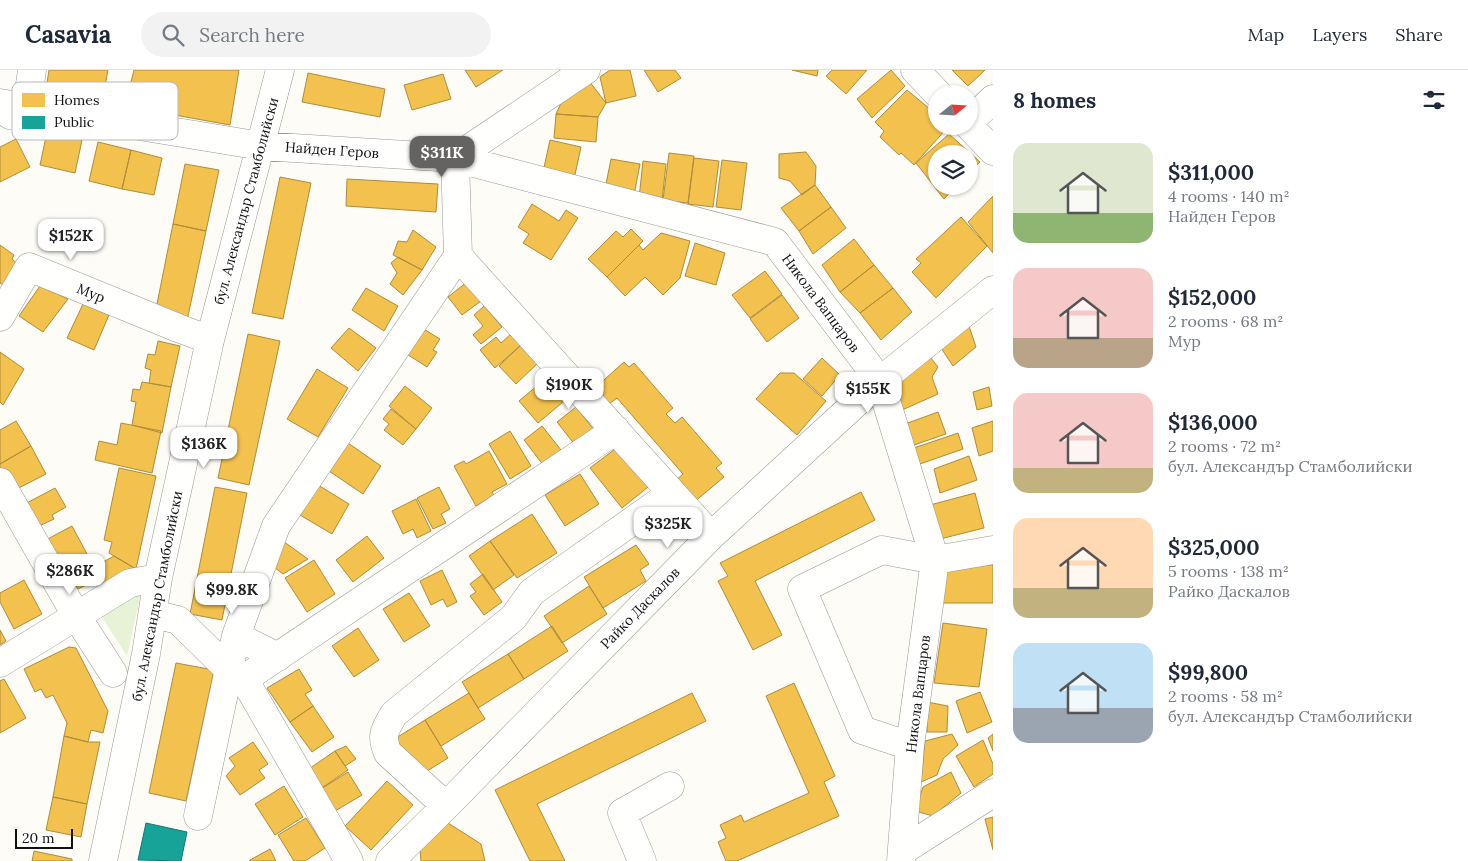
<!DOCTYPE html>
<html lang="en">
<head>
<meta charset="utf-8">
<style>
	:root { --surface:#fff; --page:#f2f2f3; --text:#1f2937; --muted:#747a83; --line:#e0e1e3; --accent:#646362 }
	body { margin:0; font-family:Lora,serif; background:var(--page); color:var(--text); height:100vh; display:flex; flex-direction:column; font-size:19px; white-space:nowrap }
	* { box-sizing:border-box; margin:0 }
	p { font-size:16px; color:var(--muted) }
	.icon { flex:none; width:28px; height:28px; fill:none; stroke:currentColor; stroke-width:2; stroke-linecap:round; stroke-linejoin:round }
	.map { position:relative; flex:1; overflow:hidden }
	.side { display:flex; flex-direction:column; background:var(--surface); width:475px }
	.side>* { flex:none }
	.needle { width:32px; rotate:72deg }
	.controls { position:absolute; left:928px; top:15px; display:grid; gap:10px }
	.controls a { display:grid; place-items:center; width:50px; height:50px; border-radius:50%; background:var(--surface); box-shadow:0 1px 4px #0004; font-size:25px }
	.scale { position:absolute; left:15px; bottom:12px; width:58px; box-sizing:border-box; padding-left:5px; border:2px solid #111; border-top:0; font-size:14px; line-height:18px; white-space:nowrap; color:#111; -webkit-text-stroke:4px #fff; paint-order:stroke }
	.price { position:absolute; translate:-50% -42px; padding:0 11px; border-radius:10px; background:#fff; color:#222; font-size:16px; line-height:32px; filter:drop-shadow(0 1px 2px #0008) }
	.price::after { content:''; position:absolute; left:50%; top:30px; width:15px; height:11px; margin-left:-8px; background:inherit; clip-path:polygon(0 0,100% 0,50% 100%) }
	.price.active { background:var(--accent); color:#fff }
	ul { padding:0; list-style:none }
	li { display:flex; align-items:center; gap:15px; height:125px; padding:0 20px }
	li span { display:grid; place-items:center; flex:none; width:140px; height:100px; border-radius:15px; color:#555 }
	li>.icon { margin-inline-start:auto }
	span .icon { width:60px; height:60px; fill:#fffc; stroke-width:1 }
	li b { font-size:21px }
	h2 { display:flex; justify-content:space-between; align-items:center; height:60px; padding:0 20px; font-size:21px }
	header { display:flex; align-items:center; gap:30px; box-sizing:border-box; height:70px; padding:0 25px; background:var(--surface); border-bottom:1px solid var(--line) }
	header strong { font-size:24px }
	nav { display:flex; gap:28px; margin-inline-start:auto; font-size:18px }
	.search { width:350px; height:45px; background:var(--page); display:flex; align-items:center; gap:12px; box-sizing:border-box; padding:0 18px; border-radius:28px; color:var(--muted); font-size:19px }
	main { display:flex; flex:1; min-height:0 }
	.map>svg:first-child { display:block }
</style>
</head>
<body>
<header>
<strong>Casavia</strong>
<div class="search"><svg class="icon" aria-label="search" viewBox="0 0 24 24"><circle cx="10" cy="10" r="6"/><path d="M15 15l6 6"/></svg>Search here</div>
<nav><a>Map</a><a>Layers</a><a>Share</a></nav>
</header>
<main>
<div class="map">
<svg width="993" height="791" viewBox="0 0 993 791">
	<rect width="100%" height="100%" fill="#fdfcf7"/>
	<!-- green -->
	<path fill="#e7f3d7" d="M141,523L127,586L100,544Z"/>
	<!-- homes -->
	<path fill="#f2c14e" stroke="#ae8c3c" d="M49,0H108L103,27L46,19Z
		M134,0H239L230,55L125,36Z
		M465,0H503L476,17Z
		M610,0H630L636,26L606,33L600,7Z
		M644,0H675L681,8L658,22Z
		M792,0H818L817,6Z
		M832,0H867L846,24L826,6Z
		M891,0L905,16L872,48L857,29Z
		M952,0H985L968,16Z
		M308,3L385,19L380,47L302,32Z
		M443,4L451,29L412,40L404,15Z
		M586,7L606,33L598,47L556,44L566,22Z
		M907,20L936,44V56L948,57L914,95L901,83L899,85L880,67L884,61L875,52Z
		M556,44L598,47L596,72L554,68Z
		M47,62L82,70L75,103L40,95Z
		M949,64L980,92L969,103V84H936V116H956L944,129L916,93Z
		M16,69L30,97L0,112V77Z
		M550,70L581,77L574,109L543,102Z
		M98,72L131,80L122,119L89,111Z
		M131,80L162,88L154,125L122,119Z
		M806,82L816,96L815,115L802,125L790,111L779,108V84Z
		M669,83L694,86L688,133L663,130Z
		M694,88L719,91L713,137L688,134Z
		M611,89L640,94L634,125L605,119Z
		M722,90L747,93L741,140L716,137Z
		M643,91L666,94L662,131L639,128Z
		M185,94L219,100L206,161L173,154Z
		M280,107L311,113L283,249L252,243Z
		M347,109L438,114L436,142L346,136Z
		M815,115L831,137L799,161L781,138Z
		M993,126V183L968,152Z
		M532,134L559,151L566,140L578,148L551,190L523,173L529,164L518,157Z
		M831,137L846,158L813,184L799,161Z
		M961,147L987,176L936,228L912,202L921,193L916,189Z
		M173,154L206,161L187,251L155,244Z
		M631,159L643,171L607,207L588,189L616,161L623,167Z
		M413,160L436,177L422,200L393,185L398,171L407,172Z
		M661,163L690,171L680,208L663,225L645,207L625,226L607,207L639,175L643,180Z
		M854,169L874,195L840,222L822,195Z
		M695,173L725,183L716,215L685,206Z
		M0,175L14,185L12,189L23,199L9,219L0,213Z
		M398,187L422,200L403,225L390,214L397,203L391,193Z
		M874,195L893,218L860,243L840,222Z
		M765,201L782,224L750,248L732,225Z
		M467,212L481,231L462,245L448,227Z
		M40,216L68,229L43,262L19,246Z
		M366,218L398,236L384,261L352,240Z
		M893,218L912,242L881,270L860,243Z
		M782,225L799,248L767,272L750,249Z
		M83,234L109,245L94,280L67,268Z
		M484,236L502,257L481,274L473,265L483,256L474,245Z
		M967,250L976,277L953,296L937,272Z
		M417,255L440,269L433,280L437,282L427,297L402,281Z
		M349,258L376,278L358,301L331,278Z
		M248,264L280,271L249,415L218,408Z
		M511,264L521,275L495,298L480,280L496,267L501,273Z
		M158,271L180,276L171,317L149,313L151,300L145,298L148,284L155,285Z
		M521,275L538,293L516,314L499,296Z
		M0,282L24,299L3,335L0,332Z
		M927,283L938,297L932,307L938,324L900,341L890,311Z
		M822,288L840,305L822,326L803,309Z
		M624,292L629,297L634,293L673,338L666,344L675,353L682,347L722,393L716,398L724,407L693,433L674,412L683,404L617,328L609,334L595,318Z
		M317,299L348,318L318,367L287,349Z
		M780,303H794L826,331L797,365L756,329Z
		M550,305L569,327L538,353L519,331Z
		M142,312L171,317L162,363L132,355L136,332L131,331L133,319L140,320Z
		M405,316L432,338L416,359L389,336Z
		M989,317L992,336L977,340L973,322Z
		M576,337L598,365L579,380L557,352Z
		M391,339L416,359L403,375L384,360L389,354L383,349Z
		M938,342L946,364L911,376L905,354Z
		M16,351L31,376L0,394V360Z
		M993,351V381L979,386L972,358Z
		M121,353L161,361L152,403L95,390L99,371L117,375Z
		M542,356L565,385L547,400L524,370Z
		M510,361L531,396L510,409L489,374Z
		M958,363L963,379L917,395L911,379Z
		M348,373L381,396L363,424L329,401Z
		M31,376L46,404L13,421L0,398V394Z
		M615,379L648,417L622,438L590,398Z
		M489,381L507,414L492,422L494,425L476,436L454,396L464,391L466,394Z
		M969,386L977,410L940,423L934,399Z
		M119,398L156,406L136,499L109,483L112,472L104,470Z
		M580,404L599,434L565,456L545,425Z
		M318,415L349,434L332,464L300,445Z
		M215,417L247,423L222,550L190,544Z
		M439,417L450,439L441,444L446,453L433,459L417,428Z
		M55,418L66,437L52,445L54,449L35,458L23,435Z
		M861,422L875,450L755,511L782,565L753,580L718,511L728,506L720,493Z
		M975,423L984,458L940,469L930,435Z
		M416,429L431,461L417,468L413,459L403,464L392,441Z
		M532,444L557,483L517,508L490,471Z
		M72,456L100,508L78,519L75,515L67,519L42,472Z
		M367,466L384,488L353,512L336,490Z
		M280,469L308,489L283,504L265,490Z
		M490,471L514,505L493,520L469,486Z
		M636,475L649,494L640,500L646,511L603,538L584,507Z
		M114,486L136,499L106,521L94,497Z
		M314,490L335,524L307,542L285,508Z
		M943,494L993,495V533H938Z
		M442,500L457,532L447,537L443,529L431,535L420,511Z
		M483,504L502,532L484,545L470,526L476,522L470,514Z
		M24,510L42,544L14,559L0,532V523Z
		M589,516L607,544L562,573L544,546Z
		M409,523L430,556L404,572L383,539Z
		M943,553L987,559L979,617L934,613Z
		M552,556L568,581L524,609L508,584Z
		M358,558L379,590L354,607L332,576Z
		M0,560L6,571L0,575Z
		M69,577L76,578L108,641L103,663L91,660L88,672L64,666L67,653L53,625L46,628L41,619L35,622L24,599Z
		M508,584L524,609L478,638L462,612Z
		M176,593L214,600L186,731L149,723Z
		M299,599L312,620L305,624L313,636L290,652L267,618Z
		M4,609L26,648L0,663V611Z
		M794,613L835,706L824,712L839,746L737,791H726L718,772L726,768L720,755L741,745L744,752L809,723L766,626Z
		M980,622L992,652L967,663L956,631Z
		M469,623L485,649L441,676L425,650Z
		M692,623L706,651L537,734L565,791H530L495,720Z
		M927,632L948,636L947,662H927Z
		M313,636L334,667L312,682L290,652Z
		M425,650L448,688L419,706L396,668Z
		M952,664L958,675L943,689L937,705L921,712L925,671Z
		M993,664V681L988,668Z
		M64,666L88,672H100L87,734L53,727Z
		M983,670L993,694V704L974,717L956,686Z
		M253,672L268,694L259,700L265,708L240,725L226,706L235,696L229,688Z
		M346,676L356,689L345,696L335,681Z
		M335,681L348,700L316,722L303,703Z
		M348,702L362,725L330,744L316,722Z
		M951,702L961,723L933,746L915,741L923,717Z
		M387,711L413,735L371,780L345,756Z
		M284,716L303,747L275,765L255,734Z
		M53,727L87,734L81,767L46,760Z
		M993,747V780L985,749Z
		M306,748L325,778L305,791H294L278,765Z
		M448,753L481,774L485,791H421L420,779Z
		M270,779L276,791H250V790Z
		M34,781L72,789V791H32Z"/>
	<!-- public -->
	<path fill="#17a398" stroke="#157770" d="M146,753L187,762L181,791L138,790Z"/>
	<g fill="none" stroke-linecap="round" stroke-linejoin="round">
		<defs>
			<path id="minor" d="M915,0L938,24
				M0,33L261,76L455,88L586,0
				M10,45L27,37L32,0
				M969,52L993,29
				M969,56L993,81
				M458,186L711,466
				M0,247L29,197L178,258L210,270
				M0,412L77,547L113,603
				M153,544L178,550L229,600L244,609L349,791
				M236,566L276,456L458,186L455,88L775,172L880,311L935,490L910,676L901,791
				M0,593L130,513L158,508
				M244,609L616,360
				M910,676L862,660L802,519L882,480L935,490L993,480
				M446,736L388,683C380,665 385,660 394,644L513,548L532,522L672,423
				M198,746L236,566L278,587
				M902,781L993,723
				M103,791L146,584L158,508L210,270L280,0
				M390,791L446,736L711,466L880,311L993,220
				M642,791L622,743L670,716"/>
		</defs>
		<!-- minor casing -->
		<use href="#minor" stroke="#979795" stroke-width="29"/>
		<!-- minor -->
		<use href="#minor" stroke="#fffffe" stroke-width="28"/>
	</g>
	<g text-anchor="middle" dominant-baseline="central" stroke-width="5" stroke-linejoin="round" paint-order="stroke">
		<!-- street labels -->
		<g font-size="14" fill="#111" stroke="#fff">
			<text transform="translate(332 80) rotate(4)">Найден Геров</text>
			<text transform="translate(246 131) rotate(-75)">бул. Александър Стамболийски</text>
			<text transform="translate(91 223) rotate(22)">Мур</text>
			<text transform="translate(821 233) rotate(53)">Никола Вапцаров</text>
			<text transform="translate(157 526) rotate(-79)">бул. Александър Стамболийски</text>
			<text transform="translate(640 538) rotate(-46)">Райко Даскалов</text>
			<text transform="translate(918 624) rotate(-83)">Никола Вапцаров</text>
		</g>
	</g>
	<!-- legend -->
	<rect x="12" y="12" width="166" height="58" rx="8" fill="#fff" stroke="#b8b8b8" stroke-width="1"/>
	<rect x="22" y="23" width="23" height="14" fill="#f2c14e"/>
	<rect x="22" y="46" width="23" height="13" fill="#17a398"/>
	<g font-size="14" fill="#111">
		<text x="54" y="35">Homes</text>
		<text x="54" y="57">Public</text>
	</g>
</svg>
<div class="controls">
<a><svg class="needle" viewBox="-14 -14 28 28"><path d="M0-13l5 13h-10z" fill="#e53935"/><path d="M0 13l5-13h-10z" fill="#747a83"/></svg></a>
<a><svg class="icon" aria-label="layers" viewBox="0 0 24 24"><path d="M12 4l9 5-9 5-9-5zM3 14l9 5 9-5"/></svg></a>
</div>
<div class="scale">20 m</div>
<b class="price active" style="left:442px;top:108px">$311K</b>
<b class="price" style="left:71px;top:191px">$152K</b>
<b class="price" style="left:569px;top:340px">$190K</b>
<b class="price" style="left:868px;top:344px">$155K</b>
<b class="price" style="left:204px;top:399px">$136K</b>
<b class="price" style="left:668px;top:479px">$325K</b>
<b class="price" style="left:70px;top:526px">$286K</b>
<b class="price" style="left:232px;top:545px">$99.8K</b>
</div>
<section class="side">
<h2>8 homes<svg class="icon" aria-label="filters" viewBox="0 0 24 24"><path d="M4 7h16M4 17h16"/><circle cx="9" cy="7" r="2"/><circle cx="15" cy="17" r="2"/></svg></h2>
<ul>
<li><span style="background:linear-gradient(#dfe7d0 70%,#8fb573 0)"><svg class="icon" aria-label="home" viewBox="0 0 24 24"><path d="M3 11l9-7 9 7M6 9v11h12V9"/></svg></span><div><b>$311,000</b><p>4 rooms · 140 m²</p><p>Найден Геров</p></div></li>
<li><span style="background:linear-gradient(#f6c9c9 70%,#b9a48a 0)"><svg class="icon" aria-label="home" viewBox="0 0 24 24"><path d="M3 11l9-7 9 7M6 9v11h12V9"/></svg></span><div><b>$152,000</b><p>2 rooms · 68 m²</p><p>Мур</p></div></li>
<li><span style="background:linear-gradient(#f6c9c9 75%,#c2b280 0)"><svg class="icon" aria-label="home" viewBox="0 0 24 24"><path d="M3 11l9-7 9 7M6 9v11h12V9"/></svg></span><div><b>$136,000</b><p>2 rooms · 72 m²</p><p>бул. Александър Стамболийски</p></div></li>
<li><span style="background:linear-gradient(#ffd9b3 70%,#c2b280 0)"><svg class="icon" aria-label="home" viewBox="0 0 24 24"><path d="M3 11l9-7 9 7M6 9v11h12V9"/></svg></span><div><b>$325,000</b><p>5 rooms · 138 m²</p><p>Райко Даскалов</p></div></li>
<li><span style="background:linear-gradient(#bfe0f5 65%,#9aa5b1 0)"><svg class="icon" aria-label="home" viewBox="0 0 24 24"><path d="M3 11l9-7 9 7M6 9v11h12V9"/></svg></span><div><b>$99,800</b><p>2 rooms · 58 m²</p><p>бул. Александър Стамболийски</p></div></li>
</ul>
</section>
</main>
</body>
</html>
